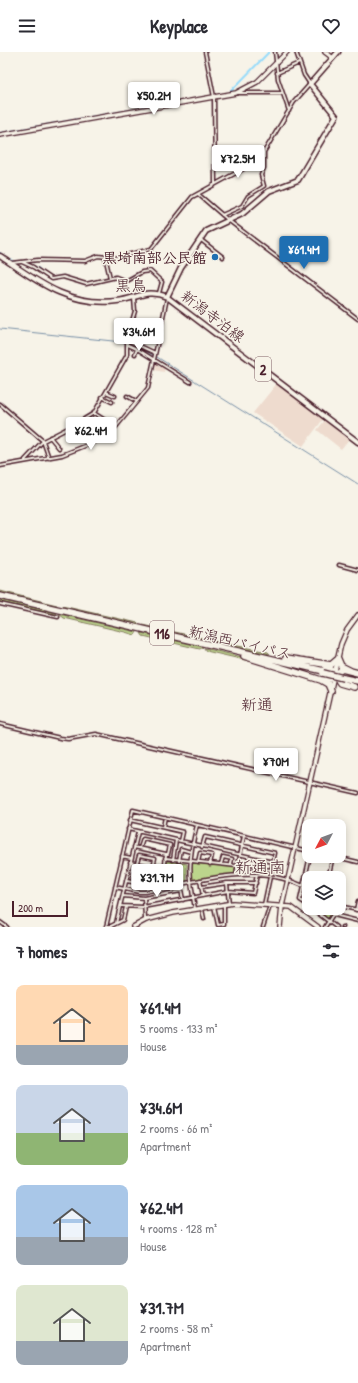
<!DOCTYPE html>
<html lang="en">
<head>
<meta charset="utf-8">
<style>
	:root { --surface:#fff; --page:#f2f2f3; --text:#2b2b33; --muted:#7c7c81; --accent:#1f6fb2 }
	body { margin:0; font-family:"Patrick Hand","Klee One",sans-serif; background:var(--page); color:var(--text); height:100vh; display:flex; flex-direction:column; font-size:15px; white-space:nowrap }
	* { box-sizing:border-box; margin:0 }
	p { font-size:13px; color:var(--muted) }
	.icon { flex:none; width:22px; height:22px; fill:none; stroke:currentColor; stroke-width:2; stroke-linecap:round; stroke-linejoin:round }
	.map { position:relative; height:875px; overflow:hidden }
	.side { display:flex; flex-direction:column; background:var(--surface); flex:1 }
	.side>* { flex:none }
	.needle { width:26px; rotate:229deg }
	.fabs { position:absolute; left:302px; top:767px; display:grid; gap:8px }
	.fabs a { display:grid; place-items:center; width:44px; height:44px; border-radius:8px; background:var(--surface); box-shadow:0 2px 10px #0003; font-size:20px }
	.scale { position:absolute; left:12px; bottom:10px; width:56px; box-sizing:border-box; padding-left:4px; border:2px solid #4a1f2b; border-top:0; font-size:11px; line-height:14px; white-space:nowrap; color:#4a1f2b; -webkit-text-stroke:3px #f7f3e8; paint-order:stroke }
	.price { position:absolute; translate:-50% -34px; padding:0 9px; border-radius:4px; background:#fff; color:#222; font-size:13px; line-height:26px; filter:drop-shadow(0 1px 2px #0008) }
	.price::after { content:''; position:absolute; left:50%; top:24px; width:12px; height:9px; margin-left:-6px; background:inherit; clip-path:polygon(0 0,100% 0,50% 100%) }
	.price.active { background:var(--accent); color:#fff }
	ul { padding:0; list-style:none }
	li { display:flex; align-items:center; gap:12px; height:100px; padding:0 16px }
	li span { display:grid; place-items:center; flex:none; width:112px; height:80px; border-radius:8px; color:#555 }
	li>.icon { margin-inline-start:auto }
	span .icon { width:48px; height:48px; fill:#fffc; stroke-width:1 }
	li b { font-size:17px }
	h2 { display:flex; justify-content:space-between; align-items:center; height:48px; padding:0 16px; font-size:17px }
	header { display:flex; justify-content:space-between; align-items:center; height:52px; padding:0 16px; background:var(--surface); font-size:18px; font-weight:700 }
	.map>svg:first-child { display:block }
</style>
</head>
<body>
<header><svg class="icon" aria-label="menu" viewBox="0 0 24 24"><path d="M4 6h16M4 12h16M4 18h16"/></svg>Keyplace<svg class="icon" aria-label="heart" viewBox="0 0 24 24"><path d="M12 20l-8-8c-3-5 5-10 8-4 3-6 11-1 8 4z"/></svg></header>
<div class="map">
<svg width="358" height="875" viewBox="0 0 358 875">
	<rect width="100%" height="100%" fill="#f7f3e8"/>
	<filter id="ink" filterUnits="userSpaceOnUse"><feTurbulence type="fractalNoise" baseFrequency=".025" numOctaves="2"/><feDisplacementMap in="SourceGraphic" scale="8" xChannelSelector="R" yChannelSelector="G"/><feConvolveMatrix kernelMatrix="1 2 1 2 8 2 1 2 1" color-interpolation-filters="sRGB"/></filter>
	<g filter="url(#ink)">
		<!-- built -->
		<path fill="#eedbce" d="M155,310L158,311V315H165L164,320L154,318L156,315L154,312Z
			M278,330L324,366L303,394L253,361Z
			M326,367L350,386L341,397L317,378Z"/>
		<!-- green -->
		<path fill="#bcd58c" stroke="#837a5c" d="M0,539L57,553L58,555L0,542Z
			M0,548L57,561L54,563L0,551Z
			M62,554L138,571L139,573L61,556Z
			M59,562L137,580L135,583L125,580L64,566Z
			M143,573L202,586L204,589L143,575Z
			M141,581L203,595L200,597L143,584Z
			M208,588L268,600L270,602L206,589Z
			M204,596L258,609L266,613L206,599Z
			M166,809L187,812V829L169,834L165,818Z
			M192,811L235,815V822L192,828L191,827Z
			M304,835L309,839V853L301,847Z
			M313,856H335L329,868Z"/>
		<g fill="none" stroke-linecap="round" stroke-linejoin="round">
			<!-- stream -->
			<path stroke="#7990a7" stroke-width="1" d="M0,277L122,290L131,292L157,305L358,432"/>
			<!-- canal -->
			<path stroke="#98dbfa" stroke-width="2" d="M229,41L269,0
				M0,81L164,52
				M0,201L9,208L18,210
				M25,210L39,217"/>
			<defs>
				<path id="street" d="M205,0L214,45L215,132
					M275,0L278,27L289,59
					M277,21L299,11
					M237,41H281
					M198,142L228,168L358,267
					M222,163L242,154L248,144L264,134L261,123L264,116V100L294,50L310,32L304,23L296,0
					M201,188L223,205
					M105,204L110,226
					M22,210L33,215L51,227L63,225L86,232L116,225L126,229L142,220L150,219L162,230L159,241
					M12,211L38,208L85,209L98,204L115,206L151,197L192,145L243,117L264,100
					M127,288L155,301
					M128,293L137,297L135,302
					M137,297L190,330
					M106,340L115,344
					M127,344L136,349
					M102,345L112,350
					M0,352L43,389L49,406
					M94,361L116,375
					M50,385L59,396
					M25,408L43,389L76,372L94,361L127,303V286L135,259L134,246
					M0,414L62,403L90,392L116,375L148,336L167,246
					M339,513L358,518
					M0,552L58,565
					M0,672L60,686L68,687L96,682L358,741
					M130,768L183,780L181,789
					M163,775L165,765
					M128,777L273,810
					M134,795L166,802L164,822L167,835
					M202,795L205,785L275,801L264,853
					M140,796L143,787L170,793L168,802H166
					M139,803L155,806L153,815L154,825L142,826L133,825Z
					M122,804L131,806
					M332,804L358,810
					M165,806L272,818
					M173,808L176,788
					M179,809L181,797L191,800
					M130,810L153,815H163
					M198,810L200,801L212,803L210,812
					M221,812L223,805L232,807L231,812
					M236,823L244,784
					M142,826L146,814
					M328,826L333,804
					M200,828L203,844
					M126,829L145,832L165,828
					M227,831L229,852
					M180,832L183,848
					M115,835L139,840H145C197,829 259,809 309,837
					M201,835L227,831H256
					M123,844L144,846L181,839
					M144,846L145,867
					M121,854L143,855L228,839L253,841L257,823
					M214,854L218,873L224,872V852
					M309,854L300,848L310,804
					M339,854L358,858
					M311,856L336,875
					M195,857C189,823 188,807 197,773
					M202,857L204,867
					M356,858L358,849
					M334,863L358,869
					M0,870L7,875
					M116,871L138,780
					M106,874H111L123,868L126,855
					M106,875L133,758L309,799
					M263,875L270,854
					M325,875L337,856
					M342,875H343"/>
				<path id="secondary" d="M325,0L333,6
					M0,83L236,41L257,30L287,0
					M133,875L146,868L173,861L233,851L291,855L318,875
					M280,875L282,854L341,592L347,578L358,563"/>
				<path id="primary" d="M0,204C37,229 69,255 117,249C137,247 146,236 167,245L358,390
					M167,245L181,216L206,179L242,162L269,139L298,128L336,64L310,32L338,0"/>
				<path id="highway" d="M0,544L324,619
					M244,604L321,628L328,632L331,639
					M286,606L331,613L338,607L341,614L351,619
					M324,613L332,618L340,631L354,635
					M343,626L358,629
					M322,628L330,627L342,617L358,621"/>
			</defs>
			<!-- street casing -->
			<use href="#street" stroke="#4a1f2b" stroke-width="5"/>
			<!-- secondary casing -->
			<use href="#secondary" stroke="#4a1f2b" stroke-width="6"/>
			<!-- primary casing -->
			<use href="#primary" stroke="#4a1f2b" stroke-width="7"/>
			<!-- highway casing -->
			<use href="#highway" stroke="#4a1f2b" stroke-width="8"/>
			<!-- street -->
			<use href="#street" stroke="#f7f3e8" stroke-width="2"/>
			<!-- secondary -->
			<use href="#secondary" stroke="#f7f3e8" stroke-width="3.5"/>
			<!-- primary -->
			<use href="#primary" stroke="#f7f3e8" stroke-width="4"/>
			<!-- highway -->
			<use href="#highway" stroke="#f7f3e8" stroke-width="5.5"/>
			<defs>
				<path id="highway-bridge" d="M323,621L343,626"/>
			</defs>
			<!-- highway-bridge casing -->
			<use href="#highway-bridge" stroke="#4a1f2b" stroke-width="8" stroke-linecap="butt"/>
			<!-- highway-bridge -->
			<use href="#highway-bridge" stroke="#f7f3e8" stroke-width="5.5"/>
		</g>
	</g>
	<!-- markers -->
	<circle fill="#1f6fb2" stroke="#f7f3e8" stroke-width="1.5" cx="215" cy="205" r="4"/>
	<g text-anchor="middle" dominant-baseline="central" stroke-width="3" stroke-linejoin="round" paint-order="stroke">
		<!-- shield labels -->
		<g fill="#f7f3e8" stroke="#7e5f64" stroke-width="1">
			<rect x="255" y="305" width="16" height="24" rx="3"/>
			<rect x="150" y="569" width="24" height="24" rx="3"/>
		</g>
		<g font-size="14" font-weight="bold" fill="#4a1f2b">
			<text x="263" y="317">2</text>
			<text x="162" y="581">116</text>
		</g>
		<!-- poi labels -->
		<g font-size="15" font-weight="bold" fill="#4a1f2b" stroke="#f7f3e8" text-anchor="end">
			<text x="207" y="205">黒埼南部公民館</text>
		</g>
		<!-- street labels -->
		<g font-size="15" fill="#4a1f2b" stroke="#f7f3e8">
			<text transform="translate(213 264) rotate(37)">新潟寺泊線</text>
			<text transform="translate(240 590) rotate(13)">新潟西バイパス</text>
		</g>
		<!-- neighbourhood labels -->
		<g font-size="16" fill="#4a1f2b" stroke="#f7f3e8">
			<text x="131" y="233">黒鳥</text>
			<text x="257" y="652">新通</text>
		</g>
		<!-- quarter labels -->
		<g font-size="17" fill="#4a1f2b" stroke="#f7f3e8">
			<text x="260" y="814">新通南</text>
		</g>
	</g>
</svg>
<div class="fabs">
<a><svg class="needle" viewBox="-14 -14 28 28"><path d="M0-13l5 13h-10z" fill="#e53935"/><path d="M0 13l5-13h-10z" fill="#7c7c81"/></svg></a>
<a><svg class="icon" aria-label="layers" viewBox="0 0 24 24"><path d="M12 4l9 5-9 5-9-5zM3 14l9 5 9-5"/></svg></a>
</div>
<div class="scale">200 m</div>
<b class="price" style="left:154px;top:64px">¥50.2M</b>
<b class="price" style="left:238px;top:127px">¥72.5M</b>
<b class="price active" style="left:304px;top:218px">¥61.4M</b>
<b class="price" style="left:139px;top:300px">¥34.6M</b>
<b class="price" style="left:91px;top:399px">¥62.4M</b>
<b class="price" style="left:276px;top:730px">¥70M</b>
<b class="price" style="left:157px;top:846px">¥31.7M</b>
</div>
<section class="side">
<h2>7 homes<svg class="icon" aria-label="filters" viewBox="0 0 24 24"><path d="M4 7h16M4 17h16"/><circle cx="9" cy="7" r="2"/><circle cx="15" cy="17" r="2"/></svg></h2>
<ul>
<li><span style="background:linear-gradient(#ffd9b3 75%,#9aa5b1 0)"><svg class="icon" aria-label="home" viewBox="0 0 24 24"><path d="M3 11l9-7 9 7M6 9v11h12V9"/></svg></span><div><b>¥61.4M</b><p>5 rooms · 133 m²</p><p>House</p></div></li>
<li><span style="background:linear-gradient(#c9d6e8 60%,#8fb573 0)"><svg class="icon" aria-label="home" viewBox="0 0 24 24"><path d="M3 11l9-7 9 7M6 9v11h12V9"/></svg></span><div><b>¥34.6M</b><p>2 rooms · 66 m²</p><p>Apartment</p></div></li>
<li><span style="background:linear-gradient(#a9c7e8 65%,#9aa5b1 0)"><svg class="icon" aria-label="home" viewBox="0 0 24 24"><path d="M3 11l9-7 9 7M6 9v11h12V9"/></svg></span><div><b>¥62.4M</b><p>4 rooms · 128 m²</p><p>House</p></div></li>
<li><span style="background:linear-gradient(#dfe7d0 70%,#9aa5b1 0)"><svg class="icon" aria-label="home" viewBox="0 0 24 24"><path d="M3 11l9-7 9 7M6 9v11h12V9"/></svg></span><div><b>¥31.7M</b><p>2 rooms · 58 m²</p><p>Apartment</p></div></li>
</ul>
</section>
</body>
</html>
